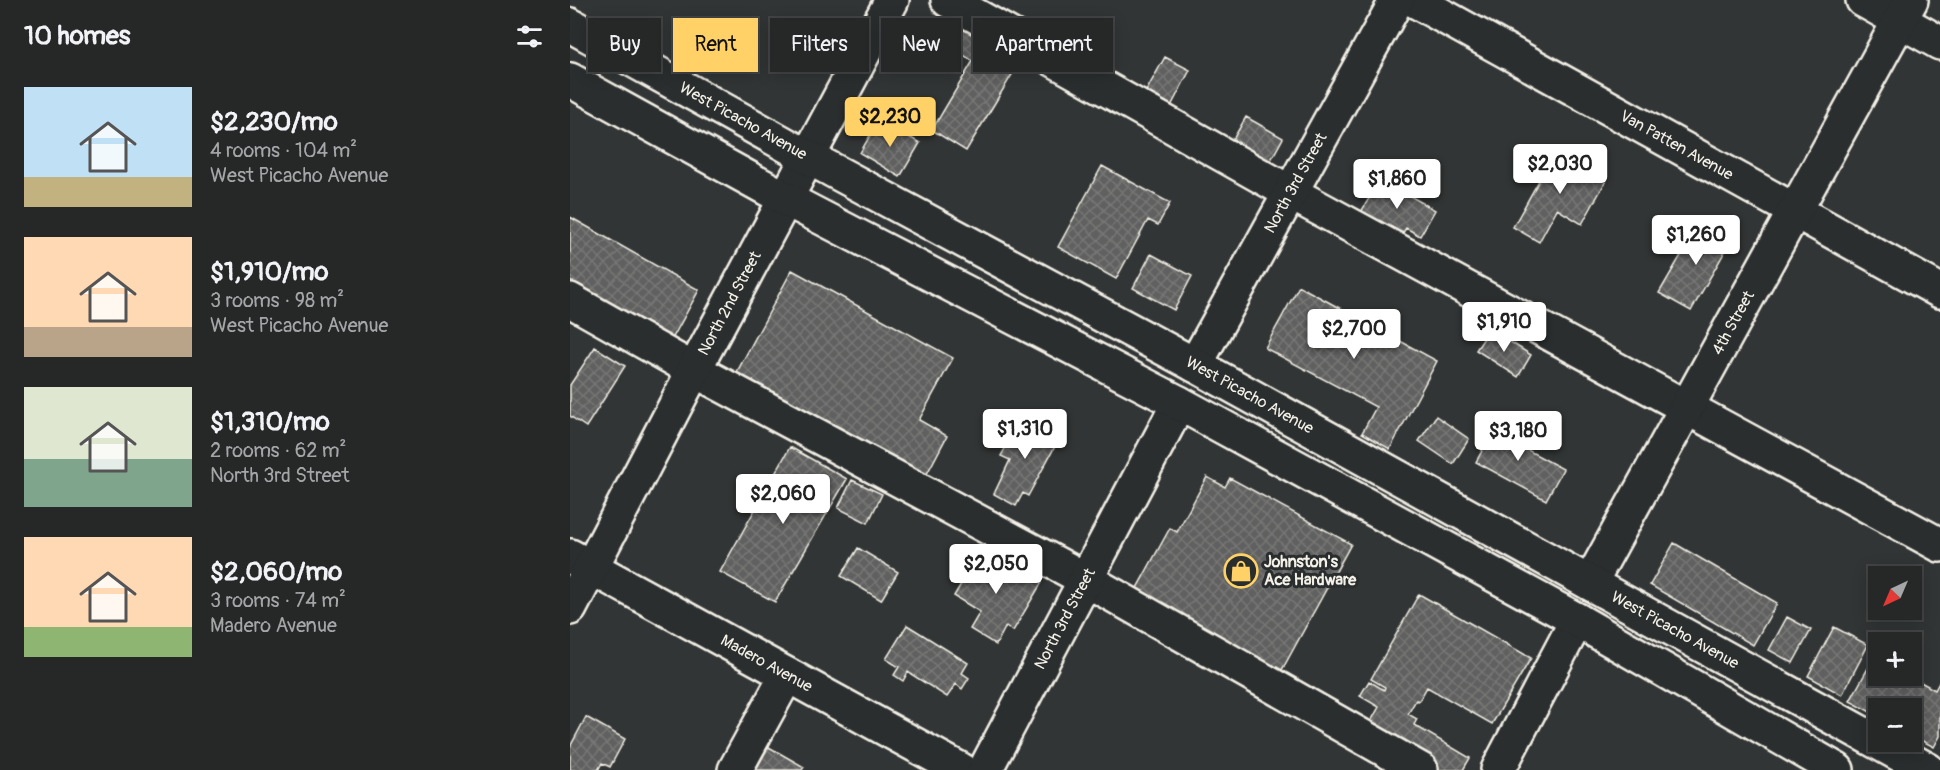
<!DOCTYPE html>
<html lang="en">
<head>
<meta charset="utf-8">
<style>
	:root { --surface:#262828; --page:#323434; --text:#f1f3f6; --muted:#a4a6a8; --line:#424445; --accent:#ffd166 }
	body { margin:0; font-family:Pangolin,sans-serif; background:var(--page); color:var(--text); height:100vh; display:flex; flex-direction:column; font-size:22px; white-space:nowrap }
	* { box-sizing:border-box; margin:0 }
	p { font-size:20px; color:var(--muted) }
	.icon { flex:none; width:33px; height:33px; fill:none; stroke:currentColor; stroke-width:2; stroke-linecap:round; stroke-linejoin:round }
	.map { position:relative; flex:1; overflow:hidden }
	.panel { display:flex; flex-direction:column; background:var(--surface); width:570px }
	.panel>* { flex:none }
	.hud { position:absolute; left:18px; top:18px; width:570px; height:54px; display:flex; gap:12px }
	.needle { width:39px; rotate:224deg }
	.fabs { position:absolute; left:1298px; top:566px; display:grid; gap:12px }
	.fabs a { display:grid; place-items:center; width:54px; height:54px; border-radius:0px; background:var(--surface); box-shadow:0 3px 15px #0003,0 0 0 2px var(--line); font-size:30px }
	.price { position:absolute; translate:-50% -51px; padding:0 14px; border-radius:6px; background:#fff; color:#222; font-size:20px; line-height:39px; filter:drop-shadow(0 2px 3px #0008) }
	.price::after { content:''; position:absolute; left:50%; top:36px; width:18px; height:14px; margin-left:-9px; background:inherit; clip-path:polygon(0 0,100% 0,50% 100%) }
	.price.selected { background:var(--accent); color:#111 }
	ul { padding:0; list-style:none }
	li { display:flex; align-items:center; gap:18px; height:150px; padding:0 24px }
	li span { display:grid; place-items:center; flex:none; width:168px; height:120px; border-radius:0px; color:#555 }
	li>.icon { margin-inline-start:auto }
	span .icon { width:72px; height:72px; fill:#fffc; stroke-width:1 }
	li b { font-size:26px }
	h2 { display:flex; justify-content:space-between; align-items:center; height:72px; padding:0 24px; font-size:26px }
	.pill { padding:0 21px; border-radius:0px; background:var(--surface); box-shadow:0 3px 15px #0003,0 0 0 2px var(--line); font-size:21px; line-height:54px }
	.pill.selected { background:var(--accent); color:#111 }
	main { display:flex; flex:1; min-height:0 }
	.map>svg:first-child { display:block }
</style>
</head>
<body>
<main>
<section class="panel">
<h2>10 homes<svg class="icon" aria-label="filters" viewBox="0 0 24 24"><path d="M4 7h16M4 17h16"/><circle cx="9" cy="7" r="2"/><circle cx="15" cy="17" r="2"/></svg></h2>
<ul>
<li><span style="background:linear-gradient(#bfe0f5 75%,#c2b280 0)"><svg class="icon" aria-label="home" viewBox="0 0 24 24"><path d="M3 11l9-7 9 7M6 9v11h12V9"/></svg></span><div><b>$2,230/mo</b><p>4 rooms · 104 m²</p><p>West Picacho Avenue</p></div></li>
<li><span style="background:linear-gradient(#ffd9b3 75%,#b9a48a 0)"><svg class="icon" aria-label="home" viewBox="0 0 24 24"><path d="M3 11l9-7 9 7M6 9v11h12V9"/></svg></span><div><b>$1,910/mo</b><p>3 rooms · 98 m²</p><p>West Picacho Avenue</p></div></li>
<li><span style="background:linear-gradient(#dfe7d0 60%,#7fa58c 0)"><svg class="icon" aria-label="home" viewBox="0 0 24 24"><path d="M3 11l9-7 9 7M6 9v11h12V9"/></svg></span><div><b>$1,310/mo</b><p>2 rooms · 62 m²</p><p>North 3rd Street</p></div></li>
<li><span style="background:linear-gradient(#ffd9b3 75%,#8fb573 0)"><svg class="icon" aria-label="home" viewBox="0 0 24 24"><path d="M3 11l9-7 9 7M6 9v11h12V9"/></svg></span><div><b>$2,060/mo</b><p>3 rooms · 74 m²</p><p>Madero Avenue</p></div></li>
</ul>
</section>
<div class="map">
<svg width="1370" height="770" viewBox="0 0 1370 770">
	<defs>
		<pattern id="building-cross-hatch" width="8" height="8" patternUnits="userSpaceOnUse" patternTransform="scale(1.5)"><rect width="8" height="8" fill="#5f605f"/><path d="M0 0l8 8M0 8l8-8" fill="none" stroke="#777776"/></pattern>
	</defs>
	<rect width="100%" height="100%" fill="#323535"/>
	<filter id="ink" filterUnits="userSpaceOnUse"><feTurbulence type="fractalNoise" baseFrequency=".0167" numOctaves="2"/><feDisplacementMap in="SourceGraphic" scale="12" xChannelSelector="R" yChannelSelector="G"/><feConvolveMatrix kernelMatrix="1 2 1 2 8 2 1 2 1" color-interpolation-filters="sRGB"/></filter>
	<g filter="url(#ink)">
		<!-- building -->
		<path fill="url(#building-cross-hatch)" stroke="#f4f1e8" stroke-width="1.5" d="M394,29L449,63L396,151L362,130L403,61L382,48Z
			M595,57L620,70L600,108L574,95Z
			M676,117L713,138L696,169L658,148Z
			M309,120L350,143L330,177L290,153Z
			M986,150L1037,179L1012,224L987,209L969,242L943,227Z
			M532,166L600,203L588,225L578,220L546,279L488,247Z
			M810,179L865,210L850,236L836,228L830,237L790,214Z
			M0,217L129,290L101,341L0,284Z
			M1131,221L1162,239L1121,311L1089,293Z
			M581,254L622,276L604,310L563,288Z
			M222,270L383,358L349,420L377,436L350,487L161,383Z
			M729,286L867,361L820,449L792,433L806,407L695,348Z
			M920,329L961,355L948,377L906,350Z
			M25,347L55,366L16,427L0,416V385Z
			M453,416L490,437L458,496L453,493L446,506L424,494L440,460L431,456Z
			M866,416L899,439L883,464L849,441Z
			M930,418L946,427L939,440L993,469L976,500L906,462Z
			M220,447L277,479L205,602L150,572Z
			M637,477L655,487L660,478L781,544L707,679L561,599L600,528L607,532Z
			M282,480L312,494L298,523L268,508Z
			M1104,543L1207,603L1183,645L1080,585Z
			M288,548L328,572L311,600L271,576Z
			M412,548L472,582L443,631L436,626L426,645L400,629L410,612L384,596Z
			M849,594L961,658L922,724L857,687L849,701L846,700L838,714L847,719L844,725L900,758L893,770H853L796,730L809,707L790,696L799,681L814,690L815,687L801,679Z
			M1217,617L1241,630L1223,663L1199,650Z
			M337,625L398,663L392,673L399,678L392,689L386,684L377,697L338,672L333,681L324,675L329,667L316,659Z
			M1264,627L1298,645L1272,695L1238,676Z
			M1341,647L1350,652L1341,668Z
			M1308,650V675H1338L1365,690L1370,681V736L1364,747L1341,735V708H1308V716L1280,701Z
			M16,717L55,739L40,767L32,763L28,770H0V747Z
			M190,742L234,767L232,770H175Z"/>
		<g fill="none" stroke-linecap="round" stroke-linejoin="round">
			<defs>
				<g id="minor">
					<path d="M378,0L721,193L1370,545"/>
					<path id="s1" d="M844,0L1370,291"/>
					<path d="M1293,0L1370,43"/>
					<path d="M0,300L124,370L515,579L851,770"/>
					<path id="s2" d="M625,365L827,0"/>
					<path id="s3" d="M0,556L391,770"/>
					<path id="s4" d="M1020,583L1341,0"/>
					<path id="s5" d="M0,608L124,370L322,0"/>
					<path d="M165,770L217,675"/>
					<path id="s6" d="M415,770L609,403"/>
					<path d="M928,770L1007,620"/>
				</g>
				<g id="major">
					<path id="s7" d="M0,25L238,157L625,365L1358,770"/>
					<path d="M0,80L216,199L609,403L1007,620L1267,770"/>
				</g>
			</defs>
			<!-- minor casing -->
			<use href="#minor" stroke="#f4f1e8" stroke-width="38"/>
			<!-- major casing -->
			<use href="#major" stroke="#f4f1e8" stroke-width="38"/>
			<!-- minor -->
			<use href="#minor" stroke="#2a2d2e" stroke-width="33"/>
			<!-- major -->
			<use href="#major" stroke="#2a2d2e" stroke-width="33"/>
		</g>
	</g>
	<!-- icons -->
	<defs>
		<symbol id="shop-ring" viewBox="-11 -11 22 22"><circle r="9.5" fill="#2a2d2e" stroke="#ffd166" stroke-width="1.5"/><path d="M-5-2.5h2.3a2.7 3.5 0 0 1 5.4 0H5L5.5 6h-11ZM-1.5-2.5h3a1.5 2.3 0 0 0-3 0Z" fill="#ffd166"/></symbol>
	</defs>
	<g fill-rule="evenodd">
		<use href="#shop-ring" x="652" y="552" width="38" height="38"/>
	</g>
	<g text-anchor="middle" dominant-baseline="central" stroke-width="6" stroke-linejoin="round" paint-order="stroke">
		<!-- street labels -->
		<g font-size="16" fill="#f4f1e8" stroke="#2a2d2e">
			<text stroke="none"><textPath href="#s7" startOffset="198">West Picacho Avenue</textPath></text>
			<text stroke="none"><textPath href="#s1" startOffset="300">Van Patten Avenue</textPath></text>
			<text stroke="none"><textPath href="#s2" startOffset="208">North 3rd Street</textPath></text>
			<text stroke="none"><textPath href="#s5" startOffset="344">North 2nd Street</textPath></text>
			<text stroke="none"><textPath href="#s4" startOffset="297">4th Street</textPath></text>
			<text stroke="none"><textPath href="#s7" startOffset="774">West Picacho Avenue</textPath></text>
			<text stroke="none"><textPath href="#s6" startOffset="171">North 3rd Street</textPath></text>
			<text stroke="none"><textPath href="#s7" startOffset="1260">West Picacho Avenue</textPath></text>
			<text stroke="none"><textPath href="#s3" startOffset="224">Madero Avenue</textPath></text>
		</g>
		<!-- poi labels -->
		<g font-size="16" font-weight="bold" fill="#f4f1e8" stroke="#2a2d2e" text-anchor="start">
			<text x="694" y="562">Johnston's<tspan x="694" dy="18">Ace Hardware</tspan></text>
		</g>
	</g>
</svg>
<div class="fabs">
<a><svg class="needle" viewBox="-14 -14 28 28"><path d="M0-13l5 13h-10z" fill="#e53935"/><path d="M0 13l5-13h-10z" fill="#a4a6a8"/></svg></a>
<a>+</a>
<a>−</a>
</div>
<b class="price selected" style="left:320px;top:148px">$2,230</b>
<b class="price" style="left:990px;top:195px">$2,030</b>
<b class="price" style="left:827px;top:210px">$1,860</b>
<b class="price" style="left:1126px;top:266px">$1,260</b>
<b class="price" style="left:934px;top:353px">$1,910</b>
<b class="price" style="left:784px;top:360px">$2,700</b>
<b class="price" style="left:455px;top:460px">$1,310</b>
<b class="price" style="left:948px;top:462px">$3,180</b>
<b class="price" style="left:213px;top:525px">$2,060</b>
<b class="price" style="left:426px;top:595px">$2,050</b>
<div class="hud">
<a class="pill">Buy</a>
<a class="pill selected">Rent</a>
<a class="pill">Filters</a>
<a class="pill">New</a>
<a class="pill">Apartment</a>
</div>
</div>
</main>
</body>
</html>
